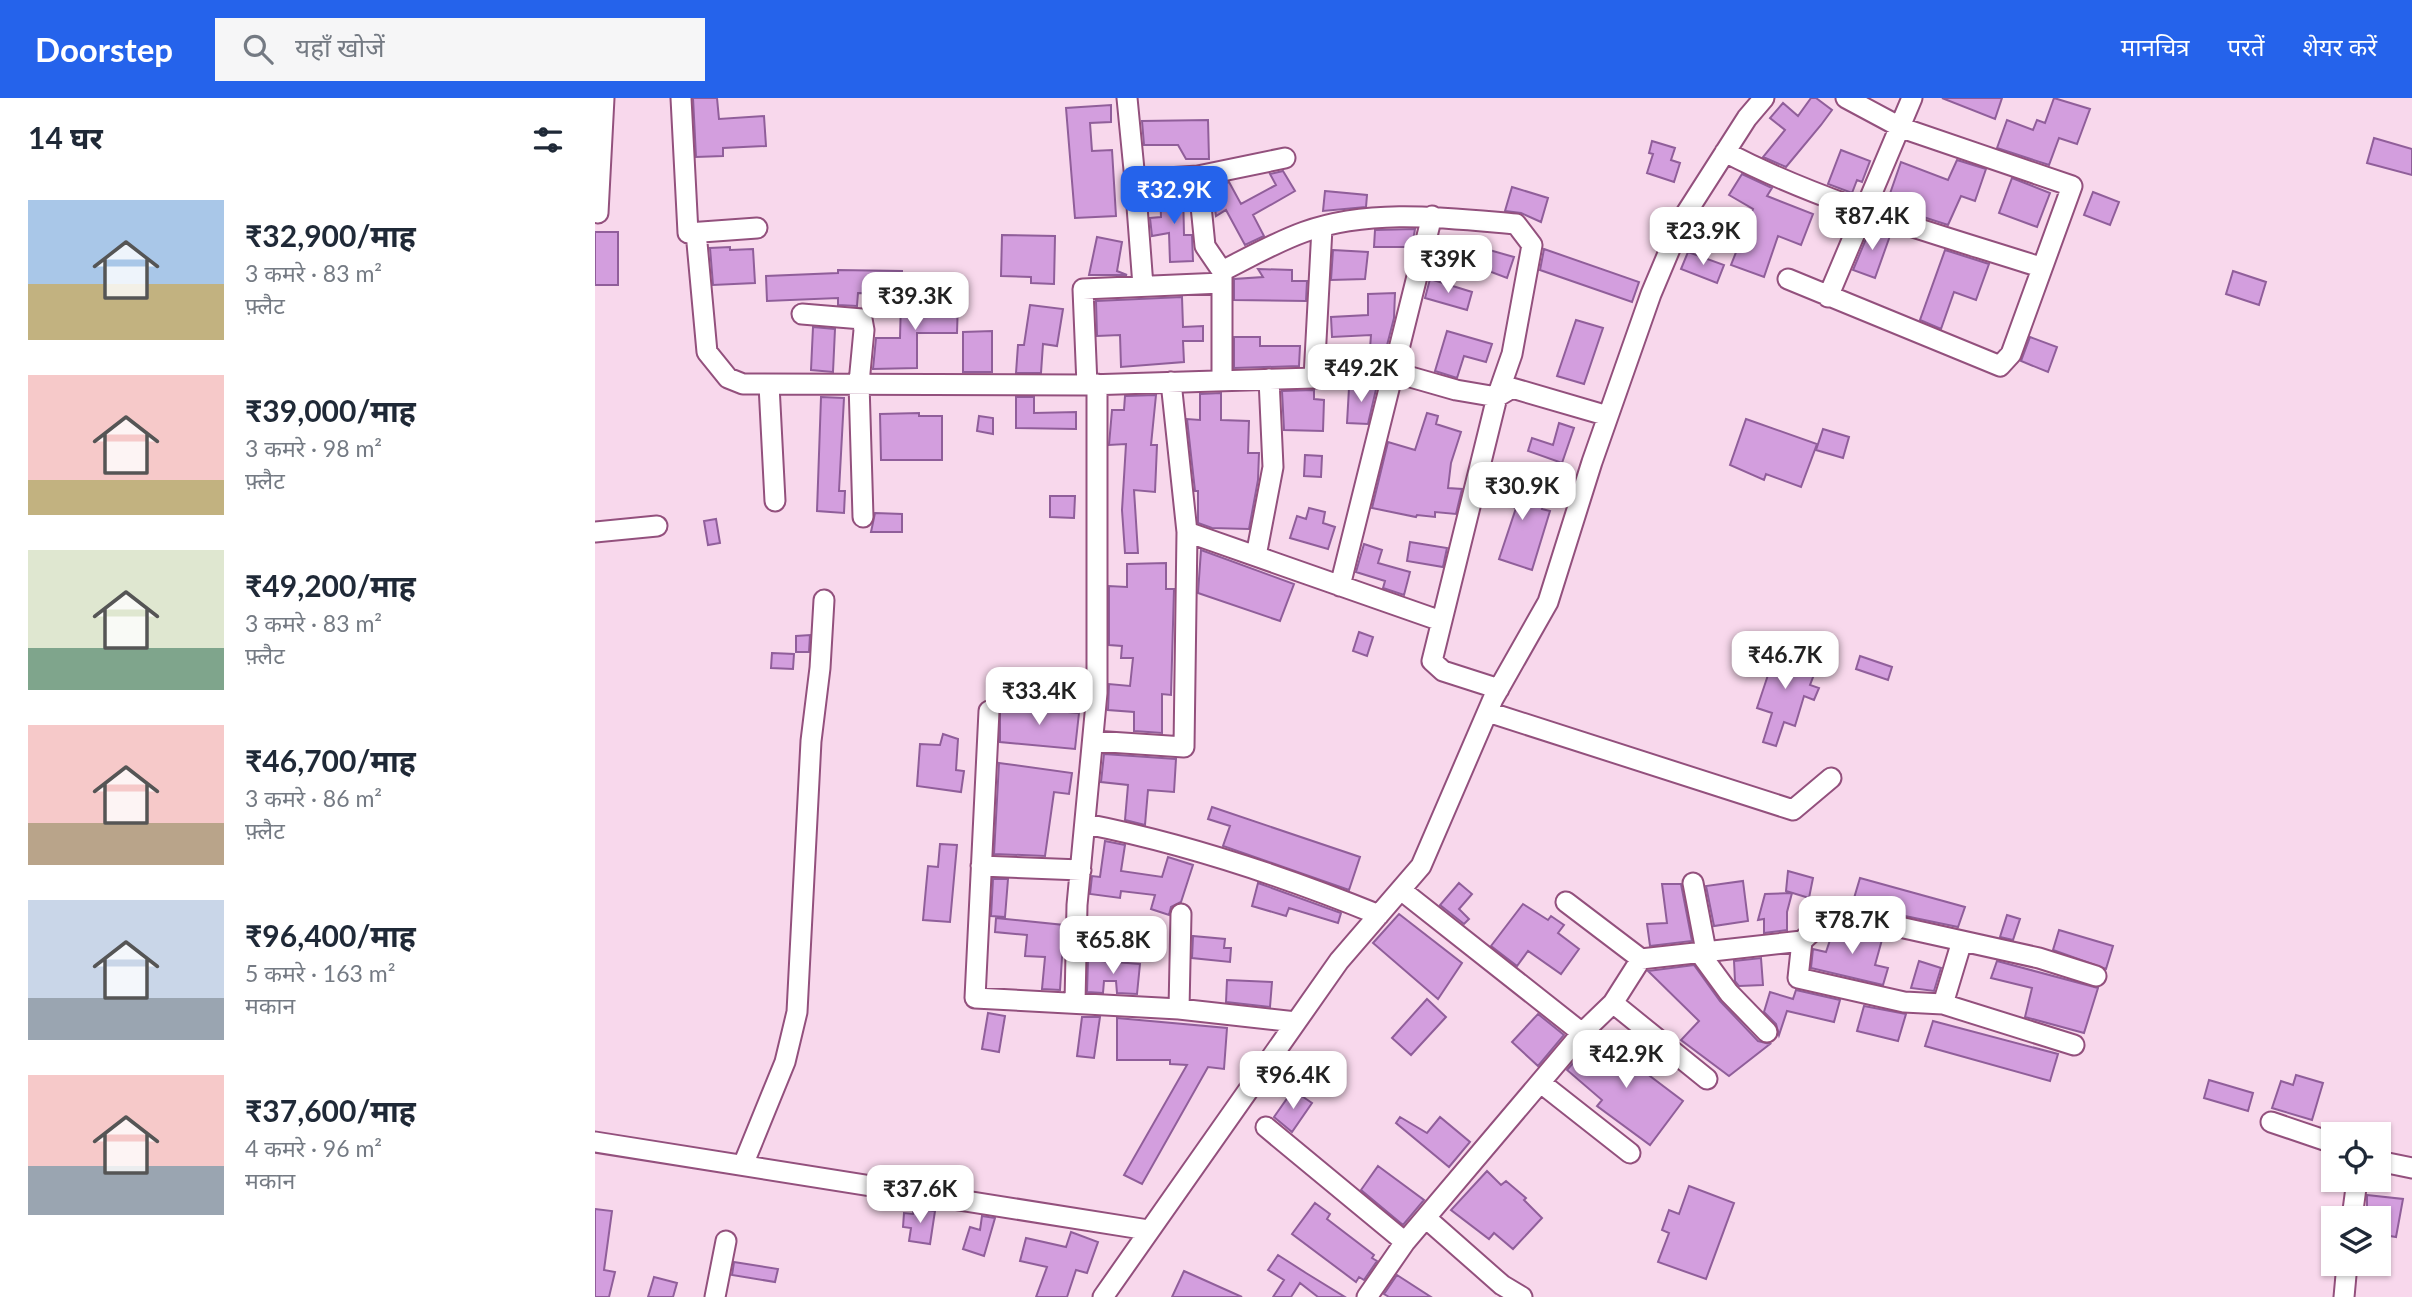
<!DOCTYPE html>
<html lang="hi">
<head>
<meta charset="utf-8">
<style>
	:root { --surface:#fff; --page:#f6f6f7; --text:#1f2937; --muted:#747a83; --accent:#2563eb }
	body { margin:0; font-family:Lato,"Noto Sans Devanagari",sans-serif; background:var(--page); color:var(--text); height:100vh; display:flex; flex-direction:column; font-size:26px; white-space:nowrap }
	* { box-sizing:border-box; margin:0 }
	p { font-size:23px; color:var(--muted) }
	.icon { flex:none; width:38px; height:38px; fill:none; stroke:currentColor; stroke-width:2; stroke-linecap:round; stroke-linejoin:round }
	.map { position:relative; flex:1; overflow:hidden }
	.panel { display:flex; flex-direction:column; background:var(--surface); width:595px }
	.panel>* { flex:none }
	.controls { position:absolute; left:1726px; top:1024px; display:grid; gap:14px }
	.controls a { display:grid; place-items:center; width:70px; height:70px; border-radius:0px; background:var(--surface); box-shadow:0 2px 5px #0004; font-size:35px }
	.price { position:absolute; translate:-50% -60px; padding:0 16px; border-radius:14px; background:#fff; color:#222; font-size:23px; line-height:46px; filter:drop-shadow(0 2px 4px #0008) }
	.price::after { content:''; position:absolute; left:50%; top:42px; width:21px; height:16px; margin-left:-10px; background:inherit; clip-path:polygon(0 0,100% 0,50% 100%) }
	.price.on { background:var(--accent); color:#fff }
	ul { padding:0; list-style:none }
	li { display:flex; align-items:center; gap:21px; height:175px; padding:0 28px }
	li span { display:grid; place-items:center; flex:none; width:196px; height:140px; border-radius:0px; color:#555 }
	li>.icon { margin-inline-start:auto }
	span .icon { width:84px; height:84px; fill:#fffc; stroke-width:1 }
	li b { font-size:30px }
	h2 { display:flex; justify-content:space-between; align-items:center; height:84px; padding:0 28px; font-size:30px }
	header { display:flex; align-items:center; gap:42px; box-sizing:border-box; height:98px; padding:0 35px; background:var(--accent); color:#fff }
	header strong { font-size:33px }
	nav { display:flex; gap:38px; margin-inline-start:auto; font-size:24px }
	.search { width:490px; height:63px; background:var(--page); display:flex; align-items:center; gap:18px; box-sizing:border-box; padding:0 24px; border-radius:0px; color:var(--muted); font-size:26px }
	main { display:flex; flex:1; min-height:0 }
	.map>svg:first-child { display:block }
</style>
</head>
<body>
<header>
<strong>Doorstep</strong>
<div class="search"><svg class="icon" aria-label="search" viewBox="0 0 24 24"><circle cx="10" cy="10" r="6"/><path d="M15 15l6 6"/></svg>यहाँ खोजें</div>
<nav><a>मानचित्र</a><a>परतें</a><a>शेयर करें</a></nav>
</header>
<main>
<section class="panel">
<h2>14 घर<svg class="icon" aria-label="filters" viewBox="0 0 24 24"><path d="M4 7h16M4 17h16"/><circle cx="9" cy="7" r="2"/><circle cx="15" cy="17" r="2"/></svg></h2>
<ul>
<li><span style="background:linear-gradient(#a9c7e8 60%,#c2b280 0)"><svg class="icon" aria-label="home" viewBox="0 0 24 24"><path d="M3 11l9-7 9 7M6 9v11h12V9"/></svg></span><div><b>₹32,900/माह</b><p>3 कमरे · 83 m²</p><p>फ़्लैट</p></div></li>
<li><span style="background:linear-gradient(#f6c9c9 75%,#c2b280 0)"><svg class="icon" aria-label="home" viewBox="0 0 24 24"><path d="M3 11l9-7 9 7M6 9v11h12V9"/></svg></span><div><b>₹39,000/माह</b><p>3 कमरे · 98 m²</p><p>फ़्लैट</p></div></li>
<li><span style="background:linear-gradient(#dfe7d0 70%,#7fa58c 0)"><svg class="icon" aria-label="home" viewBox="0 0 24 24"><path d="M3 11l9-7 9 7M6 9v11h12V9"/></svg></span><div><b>₹49,200/माह</b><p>3 कमरे · 83 m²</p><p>फ़्लैट</p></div></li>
<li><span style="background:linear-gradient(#f6c9c9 70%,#b9a48a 0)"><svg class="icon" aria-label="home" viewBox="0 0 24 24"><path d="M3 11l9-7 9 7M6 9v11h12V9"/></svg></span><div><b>₹46,700/माह</b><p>3 कमरे · 86 m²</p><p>फ़्लैट</p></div></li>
<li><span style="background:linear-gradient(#c9d6e8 70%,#9aa5b1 0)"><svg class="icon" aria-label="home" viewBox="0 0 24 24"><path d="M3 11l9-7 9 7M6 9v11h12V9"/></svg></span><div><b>₹96,400/माह</b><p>5 कमरे · 163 m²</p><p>मकान</p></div></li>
<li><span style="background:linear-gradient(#f6c9c9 65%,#9aa5b1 0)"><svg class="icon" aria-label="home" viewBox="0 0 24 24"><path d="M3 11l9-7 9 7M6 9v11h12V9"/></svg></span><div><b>₹37,600/माह</b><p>4 कमरे · 96 m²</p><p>मकान</p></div></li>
</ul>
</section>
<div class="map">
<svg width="1817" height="1199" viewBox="0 0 1817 1199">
	<rect width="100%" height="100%" fill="#f8d8ec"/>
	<!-- building -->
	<path fill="#d39ede" stroke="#905e9a" stroke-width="2" d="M98,0H122L124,21L169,18L171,48L128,50V58L101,59Z
		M1216,0H1221L1237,12L1226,27L1191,69L1168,59L1190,32L1175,20L1188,5L1203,18Z
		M1347,0H1407L1400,21Z
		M1459,0L1495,11L1482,46L1464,40L1454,67L1402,50L1412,22L1438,32L1442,22L1450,25Z
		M516,7V24L495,25L497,53L517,52L521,118L480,120L471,10Z
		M613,22L614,61H591L583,47H549L547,23Z
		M1779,40L1817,51V77L1772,65Z
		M1057,43L1080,50L1076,62L1085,65L1079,84L1052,75L1058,56L1054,55Z
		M1246,52L1275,63L1267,84L1262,82L1257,95L1233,86Z
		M1362,62L1391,71L1380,103L1366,98L1353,127L1291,107L1306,64L1353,82Z
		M688,73L700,93L658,117L669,138L650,147L631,112L621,118L617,90L634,84L646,106L681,87L675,76Z
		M1147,76L1177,90L1172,98L1218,116L1206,147L1183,138L1169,179L1136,167L1158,111L1134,97Z
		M1417,80L1455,95L1442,129L1404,115Z
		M917,89L953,100L946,124L926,115L910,113Z
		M588,91L589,137H597L598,163L575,164L574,135L557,138L555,120L566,119L565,93Z
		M730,93L772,97L771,109L728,113Z
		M1498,94L1524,104L1515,127L1489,117Z
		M1276,129L1296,135L1280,180L1258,172Z
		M820,131L817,149H779L780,132Z
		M0,134H23V187H0Z
		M407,137L460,138L459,186L436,185V179L406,178Z
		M845,138L919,159L912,180L841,153Z
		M502,139L527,144L522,173L532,177H494Z
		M135,149V152L158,151L160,185L118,187L115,150Z
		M949,151L1044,184L1037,204L945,172Z
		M738,152L773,154L770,181L736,182Z
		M1350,152L1394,166L1381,202L1359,194L1346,231L1325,222Z
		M1093,154L1129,167L1122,185L1086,171Z
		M663,171L697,172V183H712L711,203L639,202V181L668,179Z
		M243,172L307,173V196L263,195L262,208L243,207V200L172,203L171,178L243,175Z
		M1638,173L1671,184L1664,207L1631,196Z
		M835,181L877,194L872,212L830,200Z
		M800,195L799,220L788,263L774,264L776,237L737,239L736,219L773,217V196Z
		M587,199L588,229L608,228V243H588L589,264L526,269L525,237L502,238L501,203Z
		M306,202L363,203L362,235H322V270L278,271L281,240H305Z
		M435,207L468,211L462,248L448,246L446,275H421L423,247H429Z
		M981,222L1008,230L989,286L962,278Z
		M218,229L240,231L238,274L216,272Z
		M397,233V274H368V234Z
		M852,233L897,246L891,264L869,258L862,280L840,273Z
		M639,239H665V248H705L704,268L639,270Z
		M1435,239L1462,249L1453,274L1426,263Z
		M782,287L773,326L752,325L754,290Z
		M719,292V301L729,302L728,333L689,332L687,293Z
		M626,295V322L654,323L653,355H664L663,382L654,431L617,430L603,425V393H600L592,321L605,322V296Z
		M561,297L556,347H562L560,394L539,392L543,455H530L527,412L531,346L514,347L517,312H529L530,298Z
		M226,299L249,300L244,393H250L249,415L222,413Z
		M421,299H439V315L481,314V331L421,330Z
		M324,315V318H347V362H286L285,316Z
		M832,315L843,318L841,326L866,334L856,365L853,390L867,391L861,416L840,414V419L822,417L821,419L777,410L793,344L820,352Z
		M384,318L398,320V336L382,333Z
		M1151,321L1222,346L1206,389L1171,376L1169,382L1135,367Z
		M964,325L979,330L967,365L933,353L937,340L958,347Z
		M1228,331L1254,339L1248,360L1221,352Z
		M710,357L727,358L726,379L709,378Z
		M930,379L942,383L940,390L952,394L947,411L955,413L937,472L904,461L921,410L890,399L896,384L925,394Z
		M455,398H480L479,420L455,419Z
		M714,410L730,414L728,425L740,429L733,451L695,440L702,418L711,421Z
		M280,415L307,416V434H276Z
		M121,421L125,445L113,447L109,423Z
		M815,444L852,450L848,469L812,463Z
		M769,446L787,452L783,465L815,474L809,497L788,490L790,483L761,474Z
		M606,452L699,486L685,523L603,495Z
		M571,465V491H579L576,597L567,596V635L539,633V614L513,612L514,586L535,588L538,560H526L527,548L514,547V488L532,489V466Z
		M764,534L778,539L772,558L758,553Z
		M215,537L214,554H201V538Z
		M1168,549L1222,569L1215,587L1224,590L1219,602L1209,598L1200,628L1189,624L1181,648L1168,644L1177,615L1162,610L1176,568L1164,564Z
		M177,555L199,556L198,571L176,570Z
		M1265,558L1297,569L1293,582L1261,571Z
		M405,608L484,615L480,651L405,644Z
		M348,636L363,641L361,672L369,673L366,694L322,688L325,646L345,647Z
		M509,656L581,661L579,694L553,692L550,727L530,722L533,687L506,684Z
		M404,665L477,675L474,696L459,694L450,758L399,756Z
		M617,709L765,759L754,792L628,748L635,728L613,721Z
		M510,743L530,747L526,773L567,779L573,759L598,767L586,804L576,809L574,817L556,811L560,797L526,793L525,800L495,796L497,778L505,779Z
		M345,746L362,747L355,824L328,822L333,768L343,769Z
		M1193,773L1218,780L1214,800L1191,793Z
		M1265,780L1370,809L1363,829L1257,807Z
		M398,781H413L410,819L396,818Z
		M1148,783L1153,823L1119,828L1111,788Z
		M663,785L746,815L743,825L694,810L691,818L657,808Z
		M864,785L877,796L864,811L874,821L869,826L845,807Z
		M1067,786H1086L1097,843L1055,848L1052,826L1072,825Z
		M1197,795L1192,814V832L1169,835V821L1163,822L1170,796Z
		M928,806L953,822L956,818L969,827L963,835L984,851L966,876L933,853L922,868L896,848Z
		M804,816L867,865L843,901L778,845Z
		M1412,817L1425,821L1418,842L1405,839Z
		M401,820L469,827L465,892L447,891L450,859L430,858L432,837L400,834Z
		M1239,830L1288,838L1280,867L1293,870L1288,887L1216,870L1218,851L1231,854Z
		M1464,832L1518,848L1511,871L1458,852Z
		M598,838L630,841L629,850H636L635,864L597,860Z
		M1166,860L1168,887L1144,888L1140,883L1139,863Z
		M493,862L545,866L542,896L522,895L521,883H509L508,895L492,894Z
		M1324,863L1346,870L1339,893L1316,890Z
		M1402,863L1503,890L1489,935L1430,919L1437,890L1396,880Z
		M1099,867L1125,903L1163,943L1175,946L1134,978L1086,942L1104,923L1053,873Z
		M632,882L677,884L675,909L631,904Z
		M1201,892L1245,902L1239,924L1192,913L1184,937L1181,926L1169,914L1175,894L1198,901Z
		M832,901L851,919L816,957L797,940Z
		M1269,908L1311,916L1303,943L1262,933Z
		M393,915L410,918L404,954L387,951Z
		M943,916L969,937L943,968L917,944Z
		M487,919H505L499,960L482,958Z
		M522,920L632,930L629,971L613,969L547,1086L529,1077L592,967L575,966V962H522Z
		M1338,923L1463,956L1455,983L1330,948Z
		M1004,935L1021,949L1012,960L1037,979L1058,953L1068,961L1055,978L1088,1003L1055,1047L1002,1008L1007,1002L972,972Z
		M1701,977L1728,985L1717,1022L1677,1010L1686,983L1698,987Z
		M1614,982L1658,995L1653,1013L1609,1000Z
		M698,992L717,1005L697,1034L679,1019Z
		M805,1019L832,1035L845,1019L875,1044L854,1069L801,1025Z
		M783,1068L829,1102L808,1127L766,1092Z
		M892,1073L906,1087L911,1083L931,1100L929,1102L947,1120L918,1151L899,1135L894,1141L856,1112Z
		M1094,1088L1139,1105L1111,1181L1063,1164L1074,1135L1067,1132L1074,1112L1084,1116Z
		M1772,1097L1808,1101L1801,1139L1783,1136L1786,1120H1772Z
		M720,1105L735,1116L732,1121L779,1157L777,1160L782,1163L769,1182L764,1179L761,1184L697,1136Z
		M319,1110L340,1113L335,1146L314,1143L316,1130L308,1129L309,1115L318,1116Z
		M0,1111L17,1113L9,1172L20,1174L14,1199H0Z
		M387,1118L400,1120L389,1158L368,1151L375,1129L385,1132Z
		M476,1134L503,1144L492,1175L481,1172L472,1199H441L452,1169L425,1163L431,1140L471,1149Z
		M683,1157L711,1175L750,1199H723L705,1185L696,1199H678L689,1182L673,1172Z
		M139,1164L183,1171L180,1184L137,1177Z
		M589,1173L647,1199H577Z
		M802,1177L836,1199H794L789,1196Z
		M59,1179L82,1185L78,1199H53Z"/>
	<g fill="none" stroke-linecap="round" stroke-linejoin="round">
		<defs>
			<path id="minor" d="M86,0L93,135L162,130
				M532,0L540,82L603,78L690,60
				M1130,54C1230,106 1339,135 1445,169
				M603,78L610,148L627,173V283
				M540,82L548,188
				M3,115L9,0
				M101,134L112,254L133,280L148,286L492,287L719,280L798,274L861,292L902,299L917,290L1013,318
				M627,173C653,160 681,144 709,134C776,110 852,120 921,126L937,147L917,256L902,299L837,563L848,573L904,591
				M1193,181L1405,268L1416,256L1477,88L1307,30L1251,0
				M1233,199L1317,0
				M207,216L267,221L269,232L264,285L268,419
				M719,280L727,130
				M174,287L180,403
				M492,287L488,191L627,185
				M0,434L62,428
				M592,434L846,523
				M661,458L678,369L674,281
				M745,488L837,118
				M394,613L380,900L584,911L701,924
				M893,614L1198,712L1236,680
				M498,643L589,649L592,434L576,284
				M491,726C593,746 688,778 784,817
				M386,768L486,772
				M1098,785L1111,853
				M806,792L987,935
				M971,804L1046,861
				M1207,843L1203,880L1309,904L1348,906L1479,947
				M1104,854L1134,895L1172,934
				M480,905L482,807L502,595V286
				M1018,905L1112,981
				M1348,906L1367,843
				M584,911L586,816
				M946,985L1035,1055
				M1676,1024L1738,1045
				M671,1029L810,1144
				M0,1044L553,1132
				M1783,1063L1817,1070
				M148,1067L190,964L202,914L216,643L225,570L229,502
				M1757,1120L1762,1082
				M832,1121L907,1187L927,1199
				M120,1199L131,1143
				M508,1199L744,863L826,768L898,601L953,504L997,364L1056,196L1088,120L1152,20L1169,0
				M772,1199L810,1144L987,935L1018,905L1046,861L1207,843L1235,817L1264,820L1444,860L1501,878
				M1749,1199L1752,1166"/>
		</defs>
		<!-- minor casing -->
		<use href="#minor" stroke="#93507d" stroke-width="23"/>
		<!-- minor -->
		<use href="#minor" stroke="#fff" stroke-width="19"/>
	</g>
</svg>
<div class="controls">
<a><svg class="icon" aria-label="locate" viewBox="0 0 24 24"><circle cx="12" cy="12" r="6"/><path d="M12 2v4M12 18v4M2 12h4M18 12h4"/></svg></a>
<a><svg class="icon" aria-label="layers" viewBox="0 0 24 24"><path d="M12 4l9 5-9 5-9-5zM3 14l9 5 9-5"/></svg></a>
</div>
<b class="price on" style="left:579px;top:128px">₹32.9K</b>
<b class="price" style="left:1277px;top:154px">₹87.4K</b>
<b class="price" style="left:1108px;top:169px">₹23.9K</b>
<b class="price" style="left:853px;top:197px">₹39K</b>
<b class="price" style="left:320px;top:234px">₹39.3K</b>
<b class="price" style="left:766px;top:306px">₹49.2K</b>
<b class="price" style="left:927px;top:424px">₹30.9K</b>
<b class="price" style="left:1190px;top:593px">₹46.7K</b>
<b class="price" style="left:444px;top:629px">₹33.4K</b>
<b class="price" style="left:1257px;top:858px">₹78.7K</b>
<b class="price" style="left:518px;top:878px">₹65.8K</b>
<b class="price" style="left:1031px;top:992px">₹42.9K</b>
<b class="price" style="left:698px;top:1013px">₹96.4K</b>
<b class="price" style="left:325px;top:1127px">₹37.6K</b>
</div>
</main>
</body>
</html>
